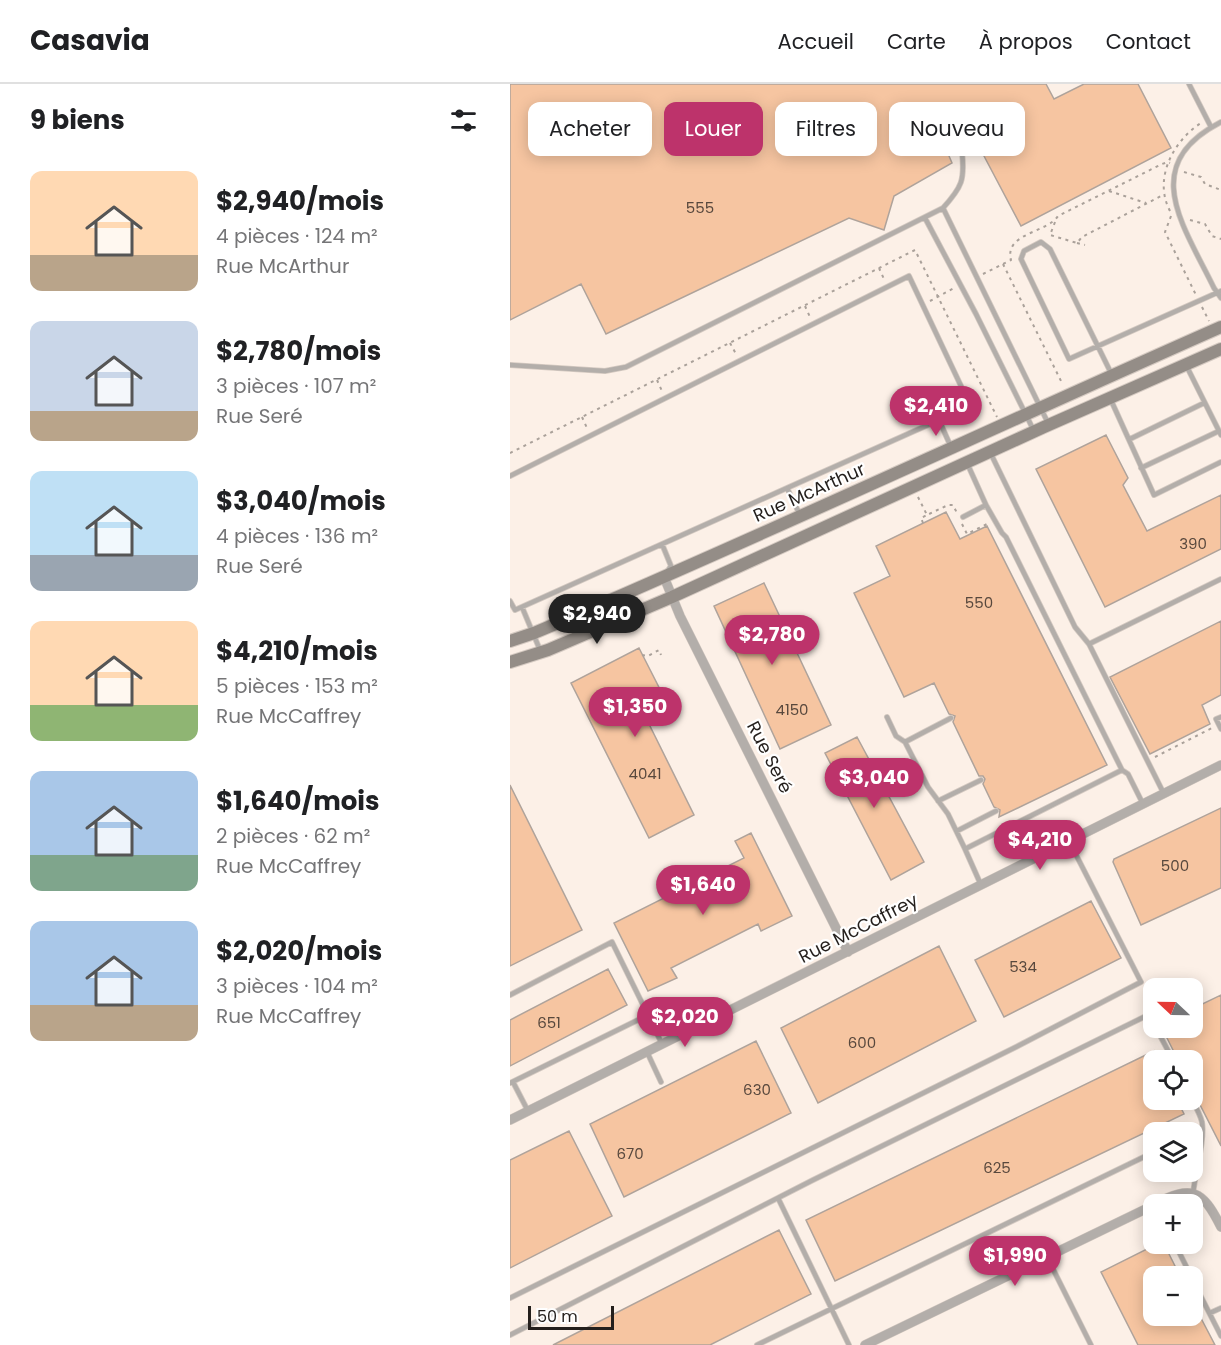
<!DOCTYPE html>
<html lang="fr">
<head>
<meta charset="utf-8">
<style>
	:root { --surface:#fff; --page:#f6f6f6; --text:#202124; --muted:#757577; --line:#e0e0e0; --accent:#bd336b }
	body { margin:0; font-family:Poppins,sans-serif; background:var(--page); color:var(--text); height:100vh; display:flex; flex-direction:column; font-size:22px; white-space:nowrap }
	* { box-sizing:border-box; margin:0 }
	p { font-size:20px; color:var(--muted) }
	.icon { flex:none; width:33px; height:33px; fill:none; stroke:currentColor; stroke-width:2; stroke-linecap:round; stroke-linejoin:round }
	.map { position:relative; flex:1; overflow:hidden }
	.sheet { display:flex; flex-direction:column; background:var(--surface); width:510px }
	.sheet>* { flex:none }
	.banner { position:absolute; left:18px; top:18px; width:570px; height:54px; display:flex; gap:12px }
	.needle { width:39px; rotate:292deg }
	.controls { position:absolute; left:633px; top:894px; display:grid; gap:12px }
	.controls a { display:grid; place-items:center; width:60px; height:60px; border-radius:12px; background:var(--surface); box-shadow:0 3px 15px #0003; font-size:30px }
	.scale { position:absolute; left:18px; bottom:15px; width:86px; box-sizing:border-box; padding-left:6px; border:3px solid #241f1c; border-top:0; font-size:16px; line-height:21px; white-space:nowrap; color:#241f1c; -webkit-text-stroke:4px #fff; paint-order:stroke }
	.price { position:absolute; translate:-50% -51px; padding:0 14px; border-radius:21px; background:var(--accent); color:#fff; font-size:20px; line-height:39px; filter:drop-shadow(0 2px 3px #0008) }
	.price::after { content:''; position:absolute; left:50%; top:36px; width:18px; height:14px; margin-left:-9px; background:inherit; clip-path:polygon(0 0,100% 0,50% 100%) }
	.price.current { background:#222; color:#fff }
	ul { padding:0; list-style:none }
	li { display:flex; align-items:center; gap:18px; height:150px; padding:0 30px }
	li span { display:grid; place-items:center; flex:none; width:168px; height:120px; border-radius:12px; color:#555 }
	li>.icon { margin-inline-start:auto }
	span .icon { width:72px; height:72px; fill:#fffc; stroke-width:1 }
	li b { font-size:26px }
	h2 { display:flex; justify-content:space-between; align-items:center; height:72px; padding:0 30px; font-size:26px }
	.chip { padding:0 21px; border-radius:12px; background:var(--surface); box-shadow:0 3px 15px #0003; font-size:21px; line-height:54px }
	.chip.current { background:var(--accent); color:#fff }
	header { display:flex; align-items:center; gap:36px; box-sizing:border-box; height:84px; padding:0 30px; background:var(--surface); border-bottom:2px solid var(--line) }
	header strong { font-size:28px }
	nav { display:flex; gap:33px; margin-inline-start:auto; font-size:21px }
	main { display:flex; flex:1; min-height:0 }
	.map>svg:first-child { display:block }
</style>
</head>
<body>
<header>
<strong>Casavia</strong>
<nav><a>Accueil</a><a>Carte</a><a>À propos</a><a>Contact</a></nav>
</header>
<main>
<section class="sheet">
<h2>9 biens<svg class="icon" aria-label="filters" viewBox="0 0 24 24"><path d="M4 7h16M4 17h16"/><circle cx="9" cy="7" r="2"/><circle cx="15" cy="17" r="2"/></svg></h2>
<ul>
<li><span style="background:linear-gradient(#ffd9b3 70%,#b9a48a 0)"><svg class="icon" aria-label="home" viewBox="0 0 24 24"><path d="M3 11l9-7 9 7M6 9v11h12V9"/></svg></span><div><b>$2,940/mois</b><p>4 pièces · 124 m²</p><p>Rue McArthur</p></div></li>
<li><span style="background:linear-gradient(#c9d6e8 75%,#b9a48a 0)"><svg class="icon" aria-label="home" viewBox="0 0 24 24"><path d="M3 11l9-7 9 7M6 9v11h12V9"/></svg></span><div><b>$2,780/mois</b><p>3 pièces · 107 m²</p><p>Rue Seré</p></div></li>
<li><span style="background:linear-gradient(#bfe0f5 70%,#9aa5b1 0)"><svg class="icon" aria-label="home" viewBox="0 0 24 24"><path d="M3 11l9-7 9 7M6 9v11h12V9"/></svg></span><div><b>$3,040/mois</b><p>4 pièces · 136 m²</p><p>Rue Seré</p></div></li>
<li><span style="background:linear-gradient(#ffd9b3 70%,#8fb573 0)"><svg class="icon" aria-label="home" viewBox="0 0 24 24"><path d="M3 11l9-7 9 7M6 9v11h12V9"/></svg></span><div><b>$4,210/mois</b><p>5 pièces · 153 m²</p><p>Rue McCaffrey</p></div></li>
<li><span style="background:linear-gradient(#a9c7e8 70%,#7fa58c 0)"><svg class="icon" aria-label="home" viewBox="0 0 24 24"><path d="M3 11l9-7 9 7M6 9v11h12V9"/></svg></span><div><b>$1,640/mois</b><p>2 pièces · 62 m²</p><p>Rue McCaffrey</p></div></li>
<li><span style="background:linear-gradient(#a9c7e8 70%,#b9a48a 0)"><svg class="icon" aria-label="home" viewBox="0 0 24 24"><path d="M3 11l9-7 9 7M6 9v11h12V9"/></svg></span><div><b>$2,020/mois</b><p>3 pièces · 104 m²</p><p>Rue McCaffrey</p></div></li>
</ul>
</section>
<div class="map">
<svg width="711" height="1261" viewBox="0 0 711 1261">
	<rect width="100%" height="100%" fill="#fcf0e7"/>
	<!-- building -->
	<path fill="#f6c5a1" stroke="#afa39b" stroke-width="1.5" d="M0,0H536L544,15L574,0H628L661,64L511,142L474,72L478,69L470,51L436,65L442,79L384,112L374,146L339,134L96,250L71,200L0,236Z
		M596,351L618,394L613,401L637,447L711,411V465L595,523L526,385Z
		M436,428L450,455L477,442L597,681L489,733L490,726L484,723L473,700L475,695L473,692H469L443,638L445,632L439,630L424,599L394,613L344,509L380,492L366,462Z
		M254,499L321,641L270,665L204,522Z
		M711,537V611L692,621L700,640L640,670L600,593Z
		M129,564L162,629L139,640L184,731L139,754L61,599Z
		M347,653L414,778L381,796L315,669Z
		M0,701L72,846L0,882Z
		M711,724V804L631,841L603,778L604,775Z
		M241,749L282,832L251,847L248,840L161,884L167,894L138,907L104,839L234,774L225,757Z
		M581,817L611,874L494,933L465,876Z
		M429,862L466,937L308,1019L271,944Z
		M98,885L117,921L0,982V936Z
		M711,911V1062L682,1005V976H668L652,944H682V925Z
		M246,957L281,1029L114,1113L80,1040Z
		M644,967V1016H667L674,1030L325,1197L296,1136Z
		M59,1047L102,1132L0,1184V1076Z
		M269,1146L301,1210L200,1261H43Z
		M647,1160H654L670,1192H644V1232H682V1217L705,1261H628L591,1188Z"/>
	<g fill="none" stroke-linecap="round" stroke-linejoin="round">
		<defs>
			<path id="lane" d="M679,0L701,43
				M711,38C627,81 674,142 704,204L711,214
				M433,124L538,339
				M415,134L466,230L523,345
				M0,281L95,287L116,283L433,124C452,103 455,96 452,68
				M676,281L711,351
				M602,291L540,165L531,158L514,167L511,175L559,275L711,207
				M600,314L644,411L711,378
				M620,355L694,319
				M480,368L565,543L579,560L654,710
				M631,384L709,347
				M0,392L399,192L460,321L429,336
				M476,421L492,449L496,453L612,686L618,690L633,720
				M290,431L277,404L429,336L441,363
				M453,433L476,421L457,379
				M152,460L161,482L157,488
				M0,517L5,526L277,404
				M12,523L30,566
				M579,560L711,495
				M377,633L386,652L395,658L418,703L438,730L455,765
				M711,633L706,635L711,645
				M395,658L441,634
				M428,717L471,696
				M447,747L486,727
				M471,801L455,765L612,686
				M0,911L102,858L138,931
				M646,944L663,976
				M137,968L151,998
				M3,998L18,1027
				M0,999L138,931L152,960
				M682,1016C686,1023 690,1030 692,1038C695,1056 685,1089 683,1110
				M682,1050H692
				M268,1114L339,1261
				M665,1160L681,1192
				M537,1173L581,1261
				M682,1195L711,1252
				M0,1214L506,963L631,898L559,757
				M700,1229L711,1224
				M0,1251L303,1096L640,930L644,938
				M247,1261L644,1068"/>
			<path id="street" d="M154,493L170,532L338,868
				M0,1036L711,681
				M644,1120C682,1101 692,1105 711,1143
				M355,1261L644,1121"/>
			<path id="secondary" d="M0,557L24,549C255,451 482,344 711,243
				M0,578L38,566L162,513L534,343L711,265"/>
		</defs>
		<!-- lane casing -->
		<use href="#lane" stroke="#d5cac2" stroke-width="6"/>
		<!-- street casing -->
		<use href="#street" stroke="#d5cac2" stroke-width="10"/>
		<!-- secondary casing -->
		<use href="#secondary" stroke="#d5cac2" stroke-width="14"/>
		<!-- path -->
		<path stroke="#aaa19a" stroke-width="2" stroke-dasharray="3 4.5" stroke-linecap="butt" d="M674,88L691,93L695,100L711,106
			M599,107L636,119
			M660,127C643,95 663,57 691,39
			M661,132L655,148L686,211
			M680,136L695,140L702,152L711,155
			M545,138L540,151L567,159L572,153L653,111
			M567,159L575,161
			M493,180L553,301
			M369,184L374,195
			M473,190L501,176C494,149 537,149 548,132L652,80L658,78L660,79
			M420,217L444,204
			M295,222L300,233
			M692,223L699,237
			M220,259L226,270
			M147,296L152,307
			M72,333L77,344
			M0,369L405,166L487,333
			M408,413L417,431L438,421H443L447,429
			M413,439L411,434L417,431
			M452,440L457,450L477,440
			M132,571L138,572L149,566L151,571
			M645,673L702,644"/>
		<!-- lane -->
		<use href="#lane" stroke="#b3aeaa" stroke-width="4.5"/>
		<!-- street -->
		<use href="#street" stroke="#b3aeaa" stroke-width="9"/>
		<!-- secondary -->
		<use href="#secondary" stroke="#948d87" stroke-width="12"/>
	</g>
	<g text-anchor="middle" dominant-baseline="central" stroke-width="4.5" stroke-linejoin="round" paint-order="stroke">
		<!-- number labels -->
		<g font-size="15" fill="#58483d">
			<text x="190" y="123">555</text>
			<text x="683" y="459">390</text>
			<text x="469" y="518">550</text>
			<text x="282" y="625">4150</text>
			<text x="135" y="689">4041</text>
			<text x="665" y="781">500</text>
			<text x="513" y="882">534</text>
			<text x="39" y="938">651</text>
			<text x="352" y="958">600</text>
			<text x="247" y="1005">630</text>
			<text x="120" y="1069">670</text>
			<text x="487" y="1083">625</text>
		</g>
		<!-- street labels -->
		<g font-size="18" fill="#241f1c" stroke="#fff">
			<text transform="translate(299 408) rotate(-24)">Rue McArthur</text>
			<text transform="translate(260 673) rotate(63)">Rue Seré</text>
			<text transform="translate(348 844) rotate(-27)">Rue McCaffrey</text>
		</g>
	</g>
</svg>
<div class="controls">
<a><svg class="needle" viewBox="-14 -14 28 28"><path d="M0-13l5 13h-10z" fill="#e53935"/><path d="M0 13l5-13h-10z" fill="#757577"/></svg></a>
<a><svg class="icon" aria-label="locate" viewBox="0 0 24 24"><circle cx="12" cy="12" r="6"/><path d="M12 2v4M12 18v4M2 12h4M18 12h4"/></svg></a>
<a><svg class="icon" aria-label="layers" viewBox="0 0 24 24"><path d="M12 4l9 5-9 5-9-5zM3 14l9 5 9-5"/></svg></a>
<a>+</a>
<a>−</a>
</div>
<div class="scale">50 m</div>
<b class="price" style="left:426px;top:353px">$2,410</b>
<b class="price current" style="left:87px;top:561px">$2,940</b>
<b class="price" style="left:262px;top:582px">$2,780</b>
<b class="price" style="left:125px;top:654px">$1,350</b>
<b class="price" style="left:364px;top:725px">$3,040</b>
<b class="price" style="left:530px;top:787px">$4,210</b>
<b class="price" style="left:193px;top:832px">$1,640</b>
<b class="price" style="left:175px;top:964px">$2,020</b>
<b class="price" style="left:505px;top:1203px">$1,990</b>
<div class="banner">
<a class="chip">Acheter</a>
<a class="chip current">Louer</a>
<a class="chip">Filtres</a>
<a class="chip">Nouveau</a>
</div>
</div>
</main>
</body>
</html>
